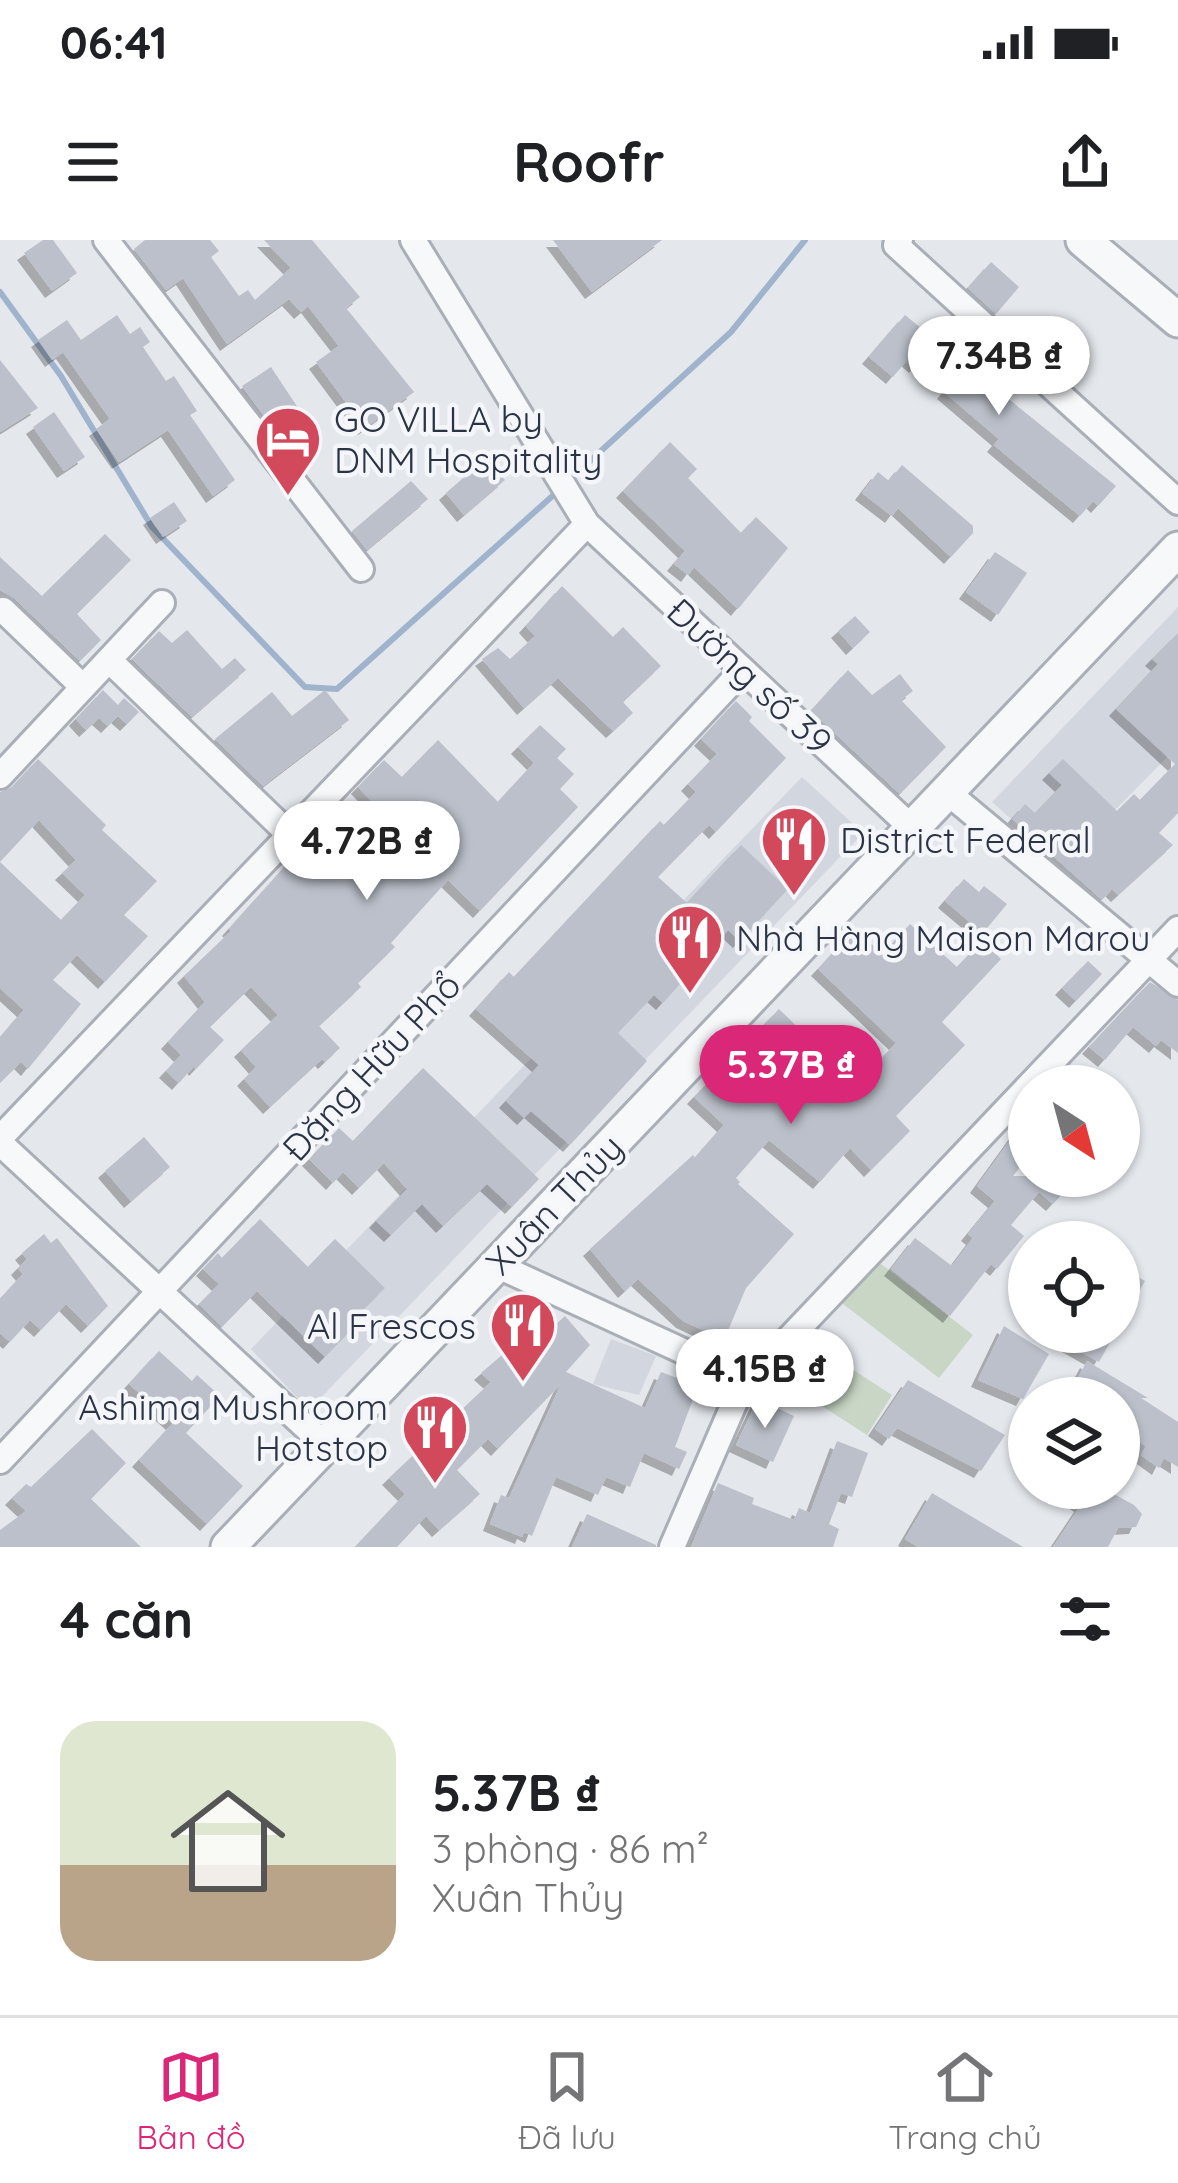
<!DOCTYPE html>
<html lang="vi">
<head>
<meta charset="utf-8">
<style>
	:root { --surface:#fff; --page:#f6f6f6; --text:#202124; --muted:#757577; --line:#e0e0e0; --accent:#db2777 }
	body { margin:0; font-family:Quicksand,sans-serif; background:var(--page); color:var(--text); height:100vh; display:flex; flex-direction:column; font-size:45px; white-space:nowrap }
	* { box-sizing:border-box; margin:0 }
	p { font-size:39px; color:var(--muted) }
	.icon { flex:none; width:66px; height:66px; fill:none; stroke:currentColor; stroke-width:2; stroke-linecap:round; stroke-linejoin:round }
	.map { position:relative; height:1307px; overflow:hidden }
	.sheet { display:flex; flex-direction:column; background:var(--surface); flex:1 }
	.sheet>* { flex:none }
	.needle { width:78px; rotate:144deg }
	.fabs { position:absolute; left:1008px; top:825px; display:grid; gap:24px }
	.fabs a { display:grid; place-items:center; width:132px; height:132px; border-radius:50%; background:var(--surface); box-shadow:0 3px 9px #0004; font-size:60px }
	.price { position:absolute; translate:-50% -102px; padding:0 27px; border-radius:42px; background:#fff; color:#222; font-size:39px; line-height:78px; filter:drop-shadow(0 3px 6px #0008) }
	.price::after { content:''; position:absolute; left:50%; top:72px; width:36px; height:27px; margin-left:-18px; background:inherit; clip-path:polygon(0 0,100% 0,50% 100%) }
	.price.on { background:var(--accent); color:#fff }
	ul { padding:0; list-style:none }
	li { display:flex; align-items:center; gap:36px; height:300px; padding:0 60px }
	li span { display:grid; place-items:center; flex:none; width:336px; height:240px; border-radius:36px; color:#555 }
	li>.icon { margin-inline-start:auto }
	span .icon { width:144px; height:144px; fill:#fffc; stroke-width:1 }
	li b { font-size:51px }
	h2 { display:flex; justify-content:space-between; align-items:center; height:144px; padding:0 60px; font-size:51px }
	.status { display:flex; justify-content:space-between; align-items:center; height:84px; padding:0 60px; background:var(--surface); direction:ltr }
	.status svg { height:33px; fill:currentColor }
	header { display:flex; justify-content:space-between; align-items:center; height:156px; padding:0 60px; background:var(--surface); font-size:54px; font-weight:700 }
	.tab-bar { display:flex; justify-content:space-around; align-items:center; height:168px; border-top:3px solid var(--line); background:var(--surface); font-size:33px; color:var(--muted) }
	.tab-bar a { display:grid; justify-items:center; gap:6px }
	.tab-bar .on { color:var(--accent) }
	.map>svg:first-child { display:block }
</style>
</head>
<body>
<div class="status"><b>06:41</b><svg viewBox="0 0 49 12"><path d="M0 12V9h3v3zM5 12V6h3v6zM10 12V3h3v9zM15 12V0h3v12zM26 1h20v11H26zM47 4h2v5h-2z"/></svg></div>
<header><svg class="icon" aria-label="menu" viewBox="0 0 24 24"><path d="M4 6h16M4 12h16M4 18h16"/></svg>Roofr<svg class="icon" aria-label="share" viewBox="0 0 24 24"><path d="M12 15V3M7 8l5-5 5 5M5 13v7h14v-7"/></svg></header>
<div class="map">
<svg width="1178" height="1307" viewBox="0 0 1178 1307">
	<defs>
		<filter id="shadow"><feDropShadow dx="-7" dy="7" stdDeviation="0" flood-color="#0004"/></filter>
	</defs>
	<rect width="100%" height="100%" fill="#e4e7ec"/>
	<!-- built -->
	<path fill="#d2d6de" d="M1178,367V506L1062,624L992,562Z
		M802,537L863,593L309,1170L251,1109Z
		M611,1099L656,1116L639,1155L593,1144Z"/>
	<!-- pitch -->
	<path fill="#c9d6c5" d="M872,1017L973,1095L939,1138L838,1060Z
		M801,1096L892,1155L867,1195L775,1136Z"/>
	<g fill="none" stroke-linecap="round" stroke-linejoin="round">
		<!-- stream -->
		<path stroke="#9fb4cc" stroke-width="6" d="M0,52L61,136L152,287L305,447L337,449L558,251
			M567,242L731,92L805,0"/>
	</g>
	<!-- building -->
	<path fill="#bbc0ca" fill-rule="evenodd" filter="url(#shadow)" d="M43,0H53L77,33L52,51L24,13Z
		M145,0H210L219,11L211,17L239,56L248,50L255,60L291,28L264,0H312L360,57L346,68L414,152L365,188L316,122L339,106L308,66L301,72L289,59L227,104L183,38L166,50L134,9Z
		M553,0H662L592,52Z
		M991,22L1019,47L996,74L968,48Z
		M117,75L130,94L140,87L150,102L143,107L166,141L174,136L197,171L190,175L235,240L213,256L168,190L119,222L96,189L110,179L63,112L52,120L38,100L67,80L81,100Z
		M905,75L1116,246L1098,266L1093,261L1080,276L1025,231L994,205L999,199L944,152L950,145L921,120L916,126L908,119L893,137L869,117Z
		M0,120L38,168L0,192Z
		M271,127L308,183L282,200L242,146Z
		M54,172L85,217L64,231L33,187Z
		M670,202L697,229L688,238L741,293L756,277L788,308L738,369L694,327L688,335L674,324L685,311L623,251Z
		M486,218L505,240L464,275L446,253Z
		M902,225L973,286V293L951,317L898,268L892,276L862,253L878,232L889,241Z
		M411,241L428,259L367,310L352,291Z
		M174,262L187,281L163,297L150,278Z
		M105,294L131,320L77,374L101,400L80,421L14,358L0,350V317L42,356Z
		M995,312L1027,333L998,375L966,352Z
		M562,346L613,397L623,387L661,426L623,462L633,473L613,491L558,438L524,468L482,419L498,408L510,419L535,396L526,386Z
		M855,376L870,392L853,408L838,391Z
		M187,390L222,429L235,418L246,430L192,477L132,419L159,391L172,403Z
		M1178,393V573L1159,593L1173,605L1118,655L1112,649L1102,660L1012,579L1025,564L1035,573L1062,545L1049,533L1063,519L1117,571L1134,554L1140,560L1175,524L1116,469L1158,424L1152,419Z
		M848,430L872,455L900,434L913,451L901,460L946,507L900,554L811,471Z
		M103,450L118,465L124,458L139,472L127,484L118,476L108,486L99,478L86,490L76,479Z
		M325,450L349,480L263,546L215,499L272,452L292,476Z
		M736,461L752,477L749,481L786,518L716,592L709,585L658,637L687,663L741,605L788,649L740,701L728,690L663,763L654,755L618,793L647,821L570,905L531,871L524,878L506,861L539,825L476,769L509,732L514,737L660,581L664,585L696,552L688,544L717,514L701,499Z
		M540,485L566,509L557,518L574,534L560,549L578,567L480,671L448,640L391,703L395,707L358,743L361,747L319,786L340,808L325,822L322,819L270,867L244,839L256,827L241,810L278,775L251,747L210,787L224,800L196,829L194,826L179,843L166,831L181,815L168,802L205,762L184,736L231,691L229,689L301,609L309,617L344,583L360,599L385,575L358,547L384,520L402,537L438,500L498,562L534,523L518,507Z
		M38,519L106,585L102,590L157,641L124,675L148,696L105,742L77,715L53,740L81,764L28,829L21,822L0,843V798L24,770L0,748V552L12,547ZM39,580L76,620L62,633L85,655L61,680L0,622Z
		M964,639L979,652L984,646L1007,664L983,693L945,661Z
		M910,684L957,727L982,701L1001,719L942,782L965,805L896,876L910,891L871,930L850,908L820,942L769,900L736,938L740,942L738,944L794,994L746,1048L724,1100L683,1081L638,1039L625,1051L590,1009L693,915L695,918L724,885L694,857L779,769L857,845L896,803L818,729L855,689L883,714Z
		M1088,721L1102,734L1076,761L1062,748Z
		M1150,742L1178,760V813L1161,800L1156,806L1133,787L1105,820L1089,807Z
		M423,828L539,939L512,967L487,944L443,986L422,964L391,995L376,981L407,949L384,923L359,948L343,932L333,943L309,919L339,888L353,901Z
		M1029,874V916L1013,936H1052L1066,950L1053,964L1039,952L1011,985L1024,996L997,1029L991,1024L950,1076L891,1029L915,998L952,1026L973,998L968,994L995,961L977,946Z
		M144,897L170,927L131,961L105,931Z
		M260,979L308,1027L335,999L385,1048L348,1085L352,1089L325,1117L257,1051L222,1087L199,1064L219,1044L203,1029L218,1013L222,1018Z
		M44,994L51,1003L57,998L108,1066L88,1086L66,1064L41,1090L30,1080L10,1102L0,1093V1059L23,1034L18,1028L27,1019L22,1013Z
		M1119,1026L1145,1041L1119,1086Z
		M565,1076L590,1105L566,1132L645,1168L661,1132L698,1146L675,1207L687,1212L679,1229L644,1213L630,1247L606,1237L598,1255L556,1237L532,1296L524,1292L522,1297L490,1284L501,1255L509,1258L561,1144L498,1209L488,1199L457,1230L480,1254L439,1290L426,1276L397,1307H355L405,1254L389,1238L491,1142L481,1133L509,1109L519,1117Z
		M1004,1086L1049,1114L1023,1159L978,1140Z
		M1046,1092H1116L1099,1122Z
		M159,1111L192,1141L197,1135L220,1156L186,1193L243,1246L207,1284L139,1220L173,1183L129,1144Z
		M1087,1121L1148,1158H1141L1178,1182V1227L1164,1218L1159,1228L1141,1215L1146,1206L1119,1190V1158H1067Z
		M908,1140L1005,1195L981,1231L897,1188L889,1199L875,1189Z
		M758,1159L794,1176L773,1222L736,1205Z
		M92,1189L126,1223L91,1259L141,1307H0V1290L26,1271L12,1258L26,1244L31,1247Z
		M837,1201L868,1213L852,1257L841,1253L829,1284L839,1289L833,1307H691L718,1243L754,1258L752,1264L794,1280L799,1268L810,1273Z
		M1058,1248H1103L1134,1265L1142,1274L1136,1287L1118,1288L1108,1307H1053L1081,1265Z
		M932,1253L1023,1307H918L905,1299Z
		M587,1274L656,1305V1307H572Z"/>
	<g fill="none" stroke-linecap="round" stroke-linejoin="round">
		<defs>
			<path id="minor" d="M106,0L361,329
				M413,0L587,284L912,588
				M900,0L896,5L1178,262
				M3,370L83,447
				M109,420L290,595
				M0,536L162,363
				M947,552L1178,744
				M0,898L587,284
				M0,903L325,1205
				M496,1025L748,1141
				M0,1221L743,430
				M672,1307L740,1150L1178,689"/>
			<path id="tertiary" d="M1083,0L1178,80
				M228,1307L1178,309"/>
		</defs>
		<!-- minor casing -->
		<use href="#minor" stroke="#a9aeb7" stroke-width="30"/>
		<!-- tertiary casing -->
		<use href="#tertiary" stroke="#a9aeb7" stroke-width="39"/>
		<!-- minor -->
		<use href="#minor" stroke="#f7f8fa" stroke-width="24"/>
		<!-- tertiary -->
		<use href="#tertiary" stroke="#f7f8fa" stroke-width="33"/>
	</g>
	<!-- icons -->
	<defs>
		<symbol id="hotel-pin" viewBox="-11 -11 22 30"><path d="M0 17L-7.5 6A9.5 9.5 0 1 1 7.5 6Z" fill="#d1495b" stroke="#f4f6f9"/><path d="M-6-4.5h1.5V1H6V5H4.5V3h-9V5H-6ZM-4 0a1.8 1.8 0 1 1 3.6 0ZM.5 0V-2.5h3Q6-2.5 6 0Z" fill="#fff"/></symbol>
		<symbol id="restaurant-pin" viewBox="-11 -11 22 30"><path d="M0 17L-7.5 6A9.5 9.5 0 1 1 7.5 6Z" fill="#d1495b" stroke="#f4f6f9"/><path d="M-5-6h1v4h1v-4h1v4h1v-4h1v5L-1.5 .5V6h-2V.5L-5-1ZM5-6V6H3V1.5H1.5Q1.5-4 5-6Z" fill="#fff"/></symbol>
	</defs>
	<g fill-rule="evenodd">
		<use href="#hotel-pin" x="250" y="161" width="76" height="104"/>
		<use href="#restaurant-pin" x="756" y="561" width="76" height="104"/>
		<use href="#restaurant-pin" x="652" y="659" width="76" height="104"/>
		<use href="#restaurant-pin" x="485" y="1047" width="76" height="104"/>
		<use href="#restaurant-pin" x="397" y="1149" width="76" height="104"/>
	</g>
	<g text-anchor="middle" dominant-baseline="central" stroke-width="9" stroke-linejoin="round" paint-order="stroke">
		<!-- poi labels -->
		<g font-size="36" fill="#2b3445" stroke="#f4f6f9" text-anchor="start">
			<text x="334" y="178">GO VILLA by<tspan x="334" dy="41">DNM Hospitality</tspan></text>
			<text x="840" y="599">District Federal</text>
			<text x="736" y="697">Nhà Hàng Maison Marou</text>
			<text x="476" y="1085" text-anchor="end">Al Frescos</text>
			<text x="388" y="1166" text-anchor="end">Ashima Mushroom<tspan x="388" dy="41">Hotstop</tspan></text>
		</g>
		<!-- street labels -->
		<g font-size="36" fill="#2b3445" stroke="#f4f6f9">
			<text transform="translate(750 436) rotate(43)">Đường số 39</text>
			<text transform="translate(371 826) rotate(-47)">Đặng Hữu Phổ</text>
			<text transform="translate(554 964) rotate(-46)">Xuân Thủy</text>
		</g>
	</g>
</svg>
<div class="fabs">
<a><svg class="needle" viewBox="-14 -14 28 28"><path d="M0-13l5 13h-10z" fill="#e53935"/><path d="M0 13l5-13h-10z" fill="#757577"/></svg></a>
<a><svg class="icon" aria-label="locate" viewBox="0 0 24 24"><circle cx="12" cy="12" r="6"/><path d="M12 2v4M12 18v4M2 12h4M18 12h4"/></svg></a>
<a><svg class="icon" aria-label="layers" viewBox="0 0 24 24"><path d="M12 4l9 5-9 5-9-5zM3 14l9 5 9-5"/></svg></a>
</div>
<b class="price" style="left:999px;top:178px">7.34B ₫</b>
<b class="price" style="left:367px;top:663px">4.72B ₫</b>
<b class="price on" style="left:791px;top:887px">5.37B ₫</b>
<b class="price" style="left:765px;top:1191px">4.15B ₫</b>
</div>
<section class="sheet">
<h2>4 căn<svg class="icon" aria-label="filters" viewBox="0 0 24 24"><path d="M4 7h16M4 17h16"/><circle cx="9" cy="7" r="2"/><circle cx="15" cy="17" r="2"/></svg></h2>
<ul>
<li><span style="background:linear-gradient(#dfe7d0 60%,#b9a48a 0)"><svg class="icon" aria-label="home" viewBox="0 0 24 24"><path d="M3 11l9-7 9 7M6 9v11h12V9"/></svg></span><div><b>5.37B ₫</b><p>3 phòng · 86 m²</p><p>Xuân Thủy</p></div></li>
</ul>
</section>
<nav class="tab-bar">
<a class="on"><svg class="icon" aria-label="map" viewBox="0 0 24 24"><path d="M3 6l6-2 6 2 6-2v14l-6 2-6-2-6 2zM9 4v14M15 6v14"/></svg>Bản đồ</a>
<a><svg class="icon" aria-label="saved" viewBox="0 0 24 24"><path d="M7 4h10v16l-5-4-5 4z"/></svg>Đã lưu</a>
<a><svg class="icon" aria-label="home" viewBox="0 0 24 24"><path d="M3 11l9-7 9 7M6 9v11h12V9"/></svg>Trang chủ</a>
</nav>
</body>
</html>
